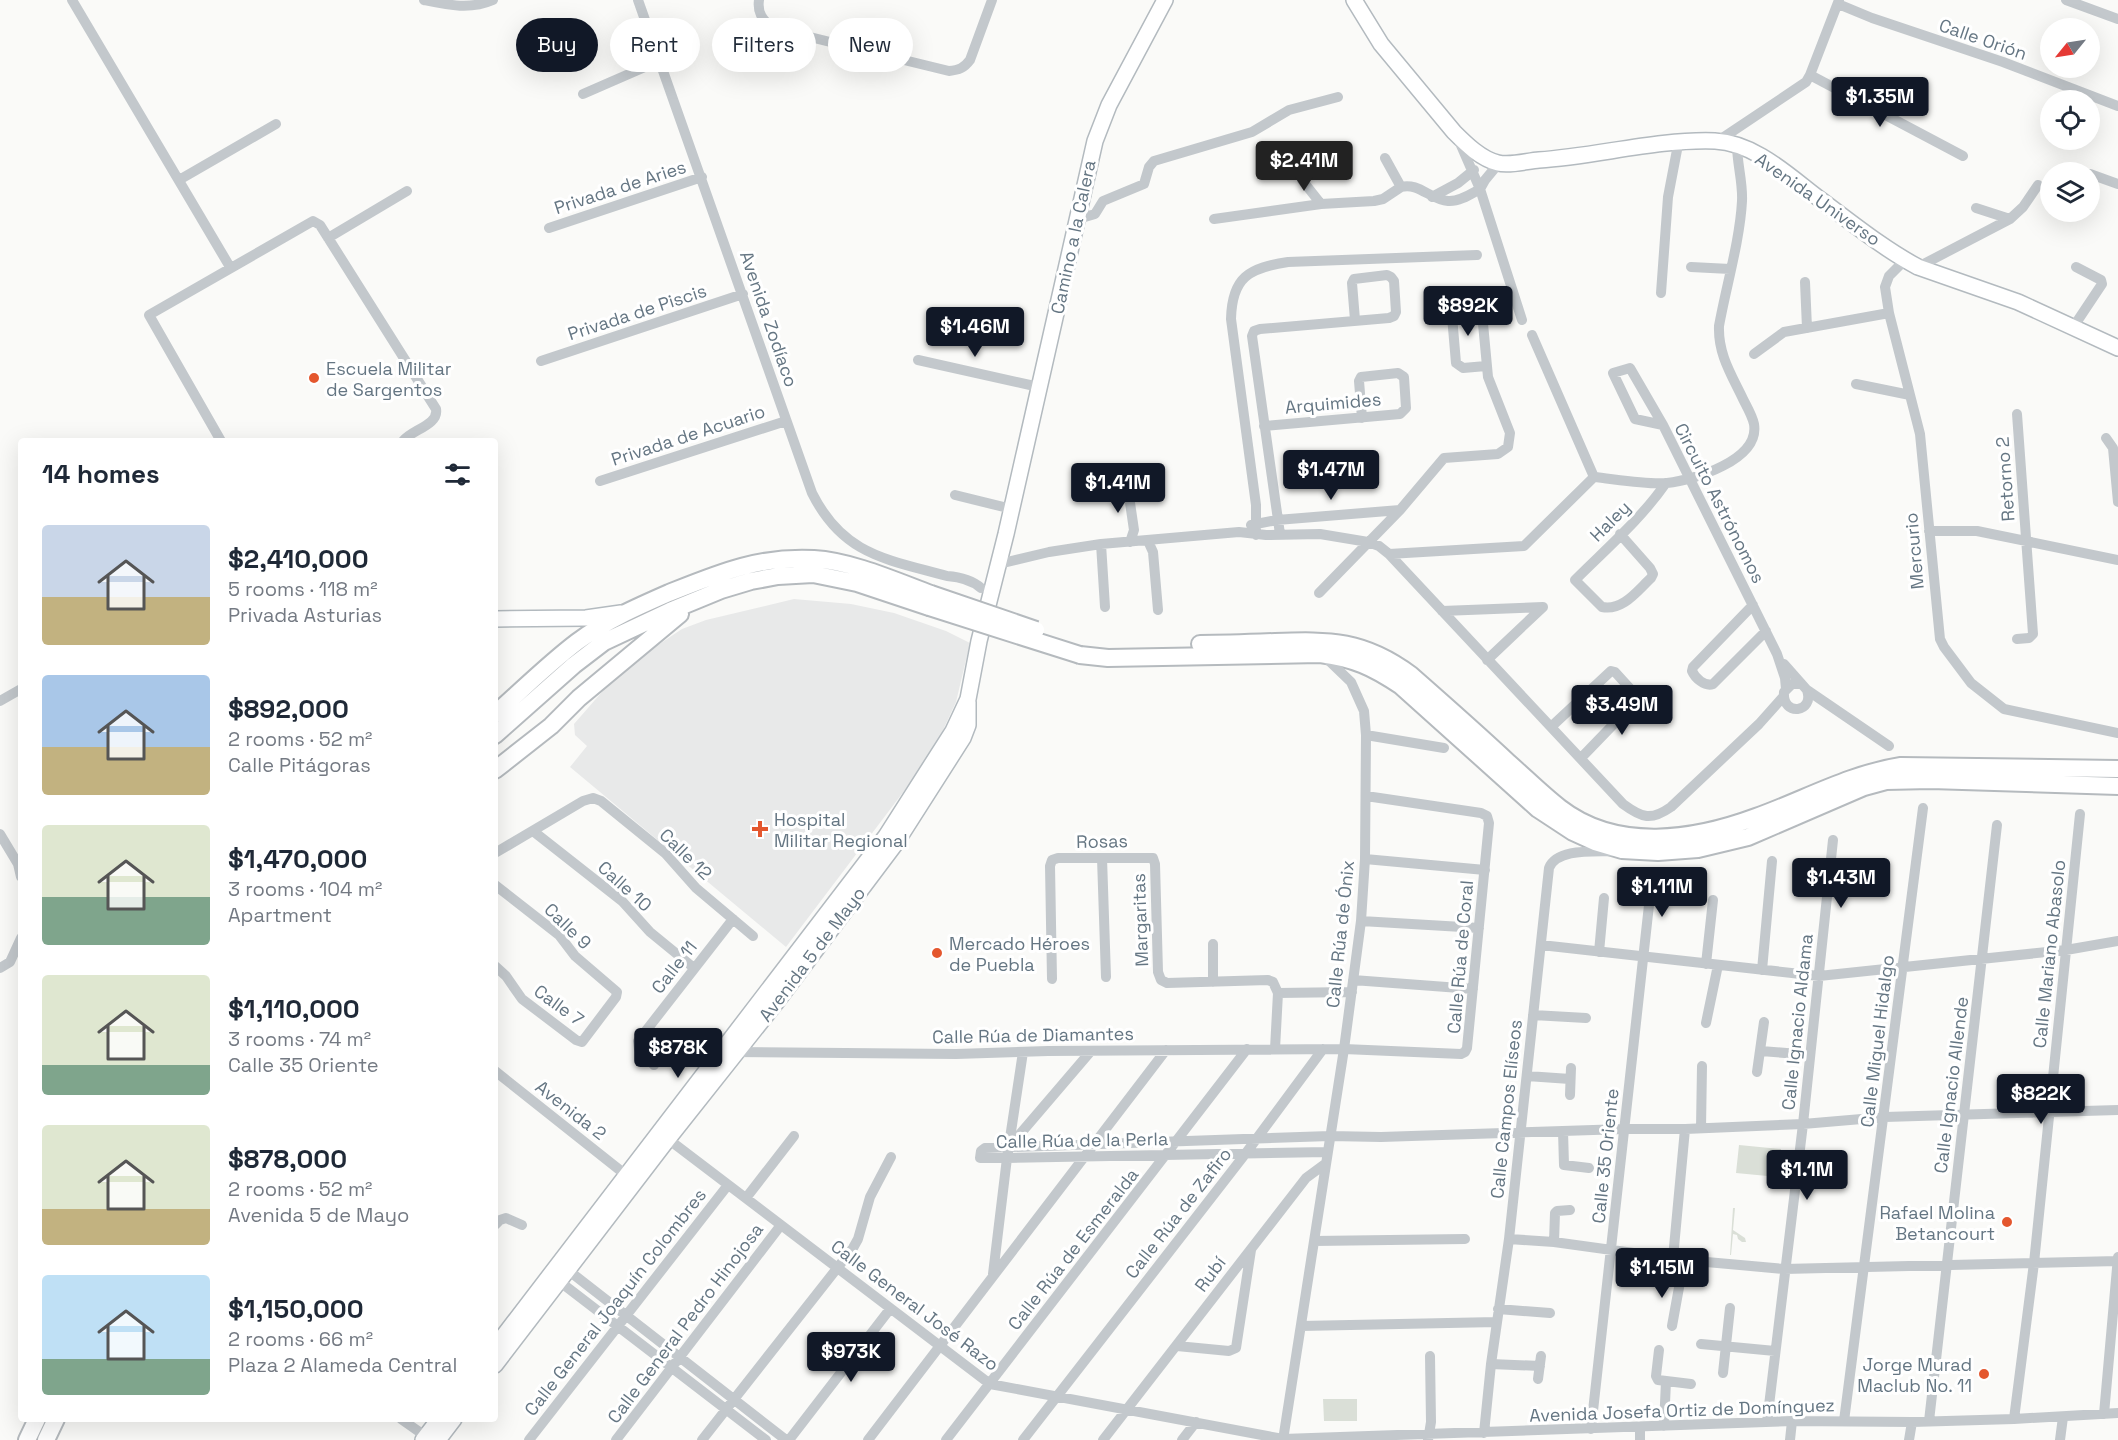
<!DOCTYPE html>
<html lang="en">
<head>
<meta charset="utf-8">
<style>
	:root { --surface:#fff; --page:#f2f2f3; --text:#1f2937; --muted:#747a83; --accent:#111827 }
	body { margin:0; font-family:"Space Grotesk",sans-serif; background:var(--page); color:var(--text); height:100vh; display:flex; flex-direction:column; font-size:22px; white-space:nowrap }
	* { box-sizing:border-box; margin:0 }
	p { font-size:20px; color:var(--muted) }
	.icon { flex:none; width:33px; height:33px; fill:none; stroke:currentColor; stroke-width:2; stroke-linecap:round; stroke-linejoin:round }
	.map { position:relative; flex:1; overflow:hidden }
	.drawer { position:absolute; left:18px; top:438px; width:480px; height:984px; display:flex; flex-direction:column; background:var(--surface); border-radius:6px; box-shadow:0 6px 24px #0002 }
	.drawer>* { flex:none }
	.banner { position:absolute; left:516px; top:18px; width:570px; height:54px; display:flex; gap:12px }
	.needle { width:39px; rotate:240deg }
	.buttons { position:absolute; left:2040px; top:18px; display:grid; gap:12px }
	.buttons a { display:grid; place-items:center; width:60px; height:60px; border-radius:50%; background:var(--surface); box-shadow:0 6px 24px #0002; font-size:30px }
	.price { position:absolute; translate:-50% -51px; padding:0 14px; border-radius:6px; background:var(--accent); color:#fff; font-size:20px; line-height:39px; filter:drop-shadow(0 2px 3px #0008) }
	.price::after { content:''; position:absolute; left:50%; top:36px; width:18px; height:14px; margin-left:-9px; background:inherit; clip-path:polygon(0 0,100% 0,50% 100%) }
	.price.active { background:#222; color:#fff }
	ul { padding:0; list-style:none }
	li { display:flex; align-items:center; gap:18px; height:150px; padding:0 24px }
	li span { display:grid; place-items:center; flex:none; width:168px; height:120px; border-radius:6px; color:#555 }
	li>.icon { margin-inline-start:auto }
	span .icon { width:72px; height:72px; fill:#fffc; stroke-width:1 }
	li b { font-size:26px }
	h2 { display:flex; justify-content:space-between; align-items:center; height:72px; padding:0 24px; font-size:26px }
	.pill { padding:0 21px; border-radius:27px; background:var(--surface); box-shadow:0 6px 24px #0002; font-size:21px; line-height:54px }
	.pill.active { background:var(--accent); color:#fff }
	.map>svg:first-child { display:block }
</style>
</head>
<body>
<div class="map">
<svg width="2118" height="1440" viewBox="0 0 2118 1440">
	<rect width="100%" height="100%" fill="#fafaf8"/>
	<!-- built -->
	<path fill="#e8e9e9" d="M794,599L851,604L894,613L946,631L970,643L956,702L932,754L786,947L570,767L587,746L575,735L574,724L622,669L682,629L706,620Z"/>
	<!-- green -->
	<path fill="#dadfd7" d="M1739,1145L1781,1149L1778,1177L1736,1173Z
		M1733,1208H1735L1733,1230L1745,1238L1746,1242H1742L1738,1239L1737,1235L1733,1234L1731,1255H1730Z
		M1323,1399H1357V1421H1324Z"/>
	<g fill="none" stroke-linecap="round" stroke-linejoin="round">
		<defs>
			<path id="secondary" d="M1354,0L1381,44L1454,132C1466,144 1481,159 1498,163C1510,166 1527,161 1539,160C1598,156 1657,139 1715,141C1756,143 1790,177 1821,200C1852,223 1884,249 1918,267L2018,302L2118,348
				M495,619L586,618L621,613
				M495,1347L886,836L953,731L968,699L979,641L1006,534L1095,141L1109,105L1165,0
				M495,1365L668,1139L775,1004L896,843L963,738L968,725V702
				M423,1440L439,1419
				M438,1440L454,1419"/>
			<path id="primary" d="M1200,644C1225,644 1250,643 1275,642C1330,640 1364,640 1411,675C1444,704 1477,733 1509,763C1526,778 1542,794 1560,808C1617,852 1694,840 1756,817C1804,800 1849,774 1901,766L2118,769
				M1080,655L1108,658L1320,654C1353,658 1373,667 1401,686L1538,809L1573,832L1595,842L1622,850L1658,852L1698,849L1748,837L1864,787L1886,781L1931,780L2118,786
				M495,714C522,690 548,664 577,642C605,621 637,607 669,593C719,573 759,556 814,559C851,561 896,581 931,594
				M495,735L574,665L604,642L670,611L721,590L751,581L778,576L813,574L857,583L929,607
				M495,770L551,726L579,698L680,614
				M27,1440L37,1419
				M46,1440L56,1419"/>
		</defs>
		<!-- secondary casing -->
		<use href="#secondary" stroke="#b3babf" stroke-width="18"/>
		<!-- primary casing -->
		<use href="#primary" stroke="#b5babe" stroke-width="20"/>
		<!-- street -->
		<path stroke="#c3c8cc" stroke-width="10" d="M72,0L230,267
			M424,0C448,5 470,10 493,0
			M638,0L812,493C843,555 886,559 947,576C960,577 972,580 981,588
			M759,0C757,13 763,21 773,28L949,71C959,70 964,68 970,60L992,0
			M2066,0L2118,19
			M1838,4L1872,18L2003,62L2118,106
			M1810,75L1963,156
			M583,94L661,60
			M1718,141L1806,82L1810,75L1839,0
			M1460,143L1480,189L1522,320
			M1385,158L1401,187C1418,182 1431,200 1448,201C1459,202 1471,194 1480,189L1485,180L1499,163
			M2090,174L2118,184
			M179,180L276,124
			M1302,180L1321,204
			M1432,197L1458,183L1474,170
			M1976,208L2010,219
			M1078,219L1095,214L1103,201L1144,184L1149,167L1154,161L1252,132L1289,110L1338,97
			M1214,219L1321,204L1374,201L1383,199L1401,187
			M549,228L702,177
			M328,238L407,191
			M1905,260L1889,276L1885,287L1889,313L1920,434L1940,639L1944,647L1971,683L2004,709L2118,733
			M1691,267L1730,269
			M1918,267L2010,219L2023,207L2038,185
			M1805,282L1807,328
			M1661,293L1668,197L1677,150V142
			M2074,326L2102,284L2101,280L2076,267
			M1532,335L1594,477
			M1754,354L1784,332L1889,313
			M918,360L1039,387
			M541,361L743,294
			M1856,384L1910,395
			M1663,425L1635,419L1613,373L1630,368L1663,425L1777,654L1785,678L1786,689
			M1264,426L1400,414L1406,408L1404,377L1398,373L1361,377L1359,381L1362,418
			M2106,438L2113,448L2118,502
			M221,441L149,315L313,221L320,225L436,409C439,425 411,430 403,441
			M1594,477C1614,479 1648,485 1667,483C1694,480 1760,460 1754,424C1752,415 1747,407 1743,399C1731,374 1718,354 1719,326C1726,287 1740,240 1742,201C1743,182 1737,164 1737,145
			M600,481L786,421
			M1128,489L1134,530L1130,542
			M955,495L1012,509
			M1251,525L1277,520L1400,510
			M1929,531H1977L2118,560
			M1280,534L1252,336L1254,331L1260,329L1389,318L1394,316L1396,312L1394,281L1391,277L1387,275L1354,279L1352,283L1355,320
			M1620,534L1650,568L1653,574L1651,578C1637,591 1623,611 1602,607L1575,580C1606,549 1641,519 1666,483
			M1256,535V505L1231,319C1232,277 1249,268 1288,262L1477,255
			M1148,541L1153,552L1158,610
			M1101,544L1105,607
			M1389,554L1524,546L1594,477
			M999,564L1049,552L1101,544L1239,532L1266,535L1320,534L1368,542L1379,546L1389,554L1623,804C1642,818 1651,821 1671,807L1759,724L1783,697
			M1319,593L1400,510L1444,458L1498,454L1508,447L1510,433L1488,377L1482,313L1476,307L1454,311L1452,316L1456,363L1463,368L1486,366
			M1753,605L1693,667L1692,671C1695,678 1705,687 1713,684L1766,631
			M1442,611L1543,607
			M2017,639L2029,638L2033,634L2017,414
			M1487,660L1543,607
			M1784,664L1807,690C1815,713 1782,717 1784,692L1792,684H1801
			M1807,690L1889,746
			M0,701L21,689
			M1552,726L1611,671L1615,672L1635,694L1637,698L1635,702L1581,758
			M1366,735L1444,748
			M533,831L622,901L650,932L694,968
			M0,834L18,864L21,877
			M495,853L583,801L593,798L601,801L665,853L696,888L753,936
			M1102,858L1106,977
			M1365,859L1485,870
			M495,885L559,935L575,956L617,992L616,997L582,1042L576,1040L522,999L506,976L495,966
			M1361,921L1479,928
			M1213,944V982
			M1541,945L1819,976L2066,950L2118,941
			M1599,952L1604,898
			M1706,964L1713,900
			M0,968L10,962L21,938
			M1762,970L1772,861
			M1052,979L1050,866L1052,860L1058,858H1153L1155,864L1158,972L1161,980L1167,983L1268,980L1273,982L1278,993L1275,1049
			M1353,980L1473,989
			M1278,993L1352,992
			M1533,1015L1586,1018
			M1706,1023L1718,965
			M1761,1051L1810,1055
			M732,1052L956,1054L1048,1051L1344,1049L1461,1054L1465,1052L1467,1048L1489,823L1487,816L1481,813L1366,796
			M654,1065L639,1049L638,1041L733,919
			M495,1071L626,1175
			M1757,1072L1764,1022
			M1527,1076L1570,1079
			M1570,1095L1571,1068
			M1701,1128L1702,1066
			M1563,1131L1564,1165L1589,1168
			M668,1139L990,1384L1283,1439L1792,1421L1912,1422L2014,1419L2118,1413
			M1009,1147L1091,1051
			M1327,1152L1007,1158H980L981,1151L985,1148L1330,1136L1381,1137L1624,1129H1685L1803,1124L1885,1117L2118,1110
			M746,1198L794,1136
			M495,1225L500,1220L506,1218L522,1225
			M1509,1239L1554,1242L1684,1260L1784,1269L2118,1261
			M1314,1241L1465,1239
			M1554,1242L1555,1213L1557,1211L1570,1210
			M1673,1258L1685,1129
			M564,1267L786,1440
			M993,1274L1007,1158L1023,1052
			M555,1278L766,1440
			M1498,1309L1550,1313
			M1301,1326L1497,1322
			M1672,1326L1684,1260
			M1701,1344L1775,1351
			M1177,1346L1229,1351L1236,1348L1251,1250
			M1659,1350L1656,1376L1658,1380L1691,1384
			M1491,1364L1540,1366
			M1723,1373L1730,1308
			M1538,1379L1541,1356
			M2104,1414L2118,1257
			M401,1419L431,1440
			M2014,1419L2034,1263L2080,814
			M1844,1421L1923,808
			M1929,1421L1997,825
			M1767,1422L1803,1124L1833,840
			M1664,1426L1666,1381
			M1640,1427V1440
			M1591,1429L1651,887
			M1484,1433L1491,1364L1509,1239L1549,868C1557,848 1595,852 1613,851
			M529,1440L728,1185
			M616,1440L781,1225
			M702,1440L853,1248L858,1239L870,1197L891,1157
			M789,1440L890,1309
			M868,1440L1166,1050
			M946,1440L1247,1049
			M1023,1440L1246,1153L1323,1049
			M1103,1440L1306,1178L1325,1164
			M1182,1440L1196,1422
			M1283,1440L1344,1049L1361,921L1365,859L1366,735L1364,711L1351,682L1325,657
			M1428,1440L1431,1422L1430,1356
			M1790,1440L1792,1421
			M1909,1440L1912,1422
			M2060,1440L2063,1417"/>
		<!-- secondary -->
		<use href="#secondary" stroke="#fff" stroke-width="15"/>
		<!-- primary -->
		<use href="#primary" stroke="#fff" stroke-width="16"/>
		<defs>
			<path id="primary-bridge" d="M931,594L1036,630
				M929,607L1080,655"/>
		</defs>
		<!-- primary-bridge casing -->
		<use href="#primary-bridge" stroke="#b5babe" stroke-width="20" stroke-linecap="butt"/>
		<!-- primary-bridge -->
		<use href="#primary-bridge" stroke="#fff" stroke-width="16"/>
	</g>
	<!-- markers -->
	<g fill="#e4572e" stroke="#fff" stroke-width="2">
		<circle cx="314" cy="378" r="6"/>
		<path d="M757 820h6v6h6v6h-6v6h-6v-6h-6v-6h6z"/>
		<circle cx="937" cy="953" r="6"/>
		<circle cx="2007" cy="1222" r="6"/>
		<circle cx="1984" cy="1374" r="6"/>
	</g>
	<g text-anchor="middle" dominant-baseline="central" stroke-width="6" stroke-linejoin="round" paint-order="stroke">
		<!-- street labels -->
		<g font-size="18" fill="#657683" stroke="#fff">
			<text transform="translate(1983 39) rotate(19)">Calle Orión</text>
			<text transform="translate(620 187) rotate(-18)">Privada de Aries</text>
			<text transform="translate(1818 199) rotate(35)">Avenida Universo</text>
			<text transform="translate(1073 237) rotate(-78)">Camino a la Calera</text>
			<text transform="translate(637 312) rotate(-18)">Privada de Piscis</text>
			<text transform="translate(769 319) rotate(71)">Avenida Zodíaco</text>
			<text transform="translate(1333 403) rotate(-5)">Arquimides</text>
			<text transform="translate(688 435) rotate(-18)">Privada de Acuario</text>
			<text transform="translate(2005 479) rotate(-94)">Retorno 2</text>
			<text transform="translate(1720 503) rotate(63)">Circuito Astrónomos</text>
			<text transform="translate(1610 521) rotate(-45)">Haley</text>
			<text transform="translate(1914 551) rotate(-95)">Mercurio</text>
			<text transform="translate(1102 841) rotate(-1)">Rosas</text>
			<text transform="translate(686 854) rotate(44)">Calle 12</text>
			<text transform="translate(625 886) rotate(42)">Calle 10</text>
			<text transform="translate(1140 920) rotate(-92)">Margaritas</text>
			<text transform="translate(568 926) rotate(44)">Calle 9</text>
			<text transform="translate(1340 934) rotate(-84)">Calle Rúa de Ónix</text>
			<text transform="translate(812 954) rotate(-53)">Avenida 5 de Mayo</text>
			<text transform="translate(2049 954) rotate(-84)">Calle Mariano Abasolo</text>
			<text transform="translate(1460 957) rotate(-85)">Calle Rúa de Coral</text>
			<text transform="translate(674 967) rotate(-52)">Calle 11</text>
			<text transform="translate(559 1005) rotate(36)">Calle 7</text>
			<text transform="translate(1797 1022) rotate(-84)">Calle Ignacio Aldama</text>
			<text transform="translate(1033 1035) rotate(-1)">Calle Rúa de Diamantes</text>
			<text transform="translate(1877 1041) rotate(-83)">Calle Miguel Hidalgo</text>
			<text transform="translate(1951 1085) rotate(-83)">Calle Ignacio Allende</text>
			<text transform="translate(1506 1109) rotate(-84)">Calle Campos Elíseos</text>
			<text transform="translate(571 1110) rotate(38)">Avenida 2</text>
			<text transform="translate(1082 1140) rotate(-1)">Calle Rúa de la Perla</text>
			<text transform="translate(1605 1156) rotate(-84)">Calle 35 Oriente</text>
			<text transform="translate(1178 1213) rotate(-52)">Calle Rúa de Zafiro</text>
			<text transform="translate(1073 1249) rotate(-52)">Calle Rúa de Esmeralda</text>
			<text transform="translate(1210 1274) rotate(-53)">Rubí</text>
			<text transform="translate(615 1302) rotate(-52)">Calle General Joaquín Colombres</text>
			<text transform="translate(915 1305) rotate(37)">Calle General José Razo</text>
			<text transform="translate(685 1323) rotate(-53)">Calle General Pedro Hinojosa</text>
			<text transform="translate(1682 1410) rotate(-2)">Avenida Josefa Ortiz de Domínguez</text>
		</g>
		<!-- poi labels -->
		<g font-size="18" fill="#657683" stroke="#fff" text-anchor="start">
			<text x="326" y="368">Escuela Militar<tspan x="326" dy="21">de Sargentos</tspan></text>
			<text x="774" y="819">Hospital<tspan x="774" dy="21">Militar Regional</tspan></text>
			<text x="949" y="943">Mercado Héroes<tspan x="949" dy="21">de Puebla</tspan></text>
			<text x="1995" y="1212" text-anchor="end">Rafael Molina<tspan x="1995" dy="21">Betancourt</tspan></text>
			<text x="1972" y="1364" text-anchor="end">Jorge Murad<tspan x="1972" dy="21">Maclub No. 11</tspan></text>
		</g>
	</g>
</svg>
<div class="buttons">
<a><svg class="needle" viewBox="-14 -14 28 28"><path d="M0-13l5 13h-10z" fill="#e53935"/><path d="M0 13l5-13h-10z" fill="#747a83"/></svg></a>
<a><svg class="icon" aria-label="locate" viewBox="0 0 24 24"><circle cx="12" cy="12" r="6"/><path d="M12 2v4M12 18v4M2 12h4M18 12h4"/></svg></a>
<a><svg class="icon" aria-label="layers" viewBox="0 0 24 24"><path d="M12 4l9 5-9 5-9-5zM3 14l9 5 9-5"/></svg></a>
</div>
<b class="price" style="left:1880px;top:128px">$1.35M</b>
<b class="price active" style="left:1304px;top:192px">$2.41M</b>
<b class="price" style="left:1468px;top:337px">$892K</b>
<b class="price" style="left:975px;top:358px">$1.46M</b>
<b class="price" style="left:1331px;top:501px">$1.47M</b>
<b class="price" style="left:1118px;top:514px">$1.41M</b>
<b class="price" style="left:1622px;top:736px">$3.49M</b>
<b class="price" style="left:1841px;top:909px">$1.43M</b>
<b class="price" style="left:1662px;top:918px">$1.11M</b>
<b class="price" style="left:678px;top:1079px">$878K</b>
<b class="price" style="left:2041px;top:1125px">$822K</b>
<b class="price" style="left:1807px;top:1201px">$1.1M</b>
<b class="price" style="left:1662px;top:1299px">$1.15M</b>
<b class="price" style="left:851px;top:1383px">$973K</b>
<div class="banner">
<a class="pill active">Buy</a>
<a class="pill">Rent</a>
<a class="pill">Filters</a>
<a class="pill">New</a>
</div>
<section class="drawer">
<h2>14 homes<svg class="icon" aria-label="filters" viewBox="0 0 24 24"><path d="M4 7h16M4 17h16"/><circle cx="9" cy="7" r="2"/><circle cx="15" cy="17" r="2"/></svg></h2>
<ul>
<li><span style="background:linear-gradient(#c9d6e8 60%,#c2b280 0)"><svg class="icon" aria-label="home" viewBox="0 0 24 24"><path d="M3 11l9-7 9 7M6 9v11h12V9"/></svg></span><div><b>$2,410,000</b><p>5 rooms · 118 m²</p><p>Privada Asturias</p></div></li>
<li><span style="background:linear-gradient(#a9c7e8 60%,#c2b280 0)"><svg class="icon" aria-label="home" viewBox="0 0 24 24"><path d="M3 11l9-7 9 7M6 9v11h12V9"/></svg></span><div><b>$892,000</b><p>2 rooms · 52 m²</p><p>Calle Pitágoras</p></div></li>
<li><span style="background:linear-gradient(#dfe7d0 60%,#7fa58c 0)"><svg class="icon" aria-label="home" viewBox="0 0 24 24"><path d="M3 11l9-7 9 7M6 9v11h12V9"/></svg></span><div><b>$1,470,000</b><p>3 rooms · 104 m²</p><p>Apartment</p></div></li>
<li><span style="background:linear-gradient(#dfe7d0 75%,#7fa58c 0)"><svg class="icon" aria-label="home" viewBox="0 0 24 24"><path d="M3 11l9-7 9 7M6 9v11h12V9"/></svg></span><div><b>$1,110,000</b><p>3 rooms · 74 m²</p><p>Calle 35 Oriente</p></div></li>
<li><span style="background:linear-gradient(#dfe7d0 70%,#c2b280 0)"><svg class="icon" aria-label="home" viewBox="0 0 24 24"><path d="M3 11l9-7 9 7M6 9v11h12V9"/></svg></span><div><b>$878,000</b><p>2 rooms · 52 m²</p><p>Avenida 5 de Mayo</p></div></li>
<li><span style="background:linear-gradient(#bfe0f5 70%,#7fa58c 0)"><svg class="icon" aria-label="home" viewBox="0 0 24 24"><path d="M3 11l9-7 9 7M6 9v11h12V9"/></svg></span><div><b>$1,150,000</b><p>2 rooms · 66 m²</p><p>Plaza 2 Alameda Central</p></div></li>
</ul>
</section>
</div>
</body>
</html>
